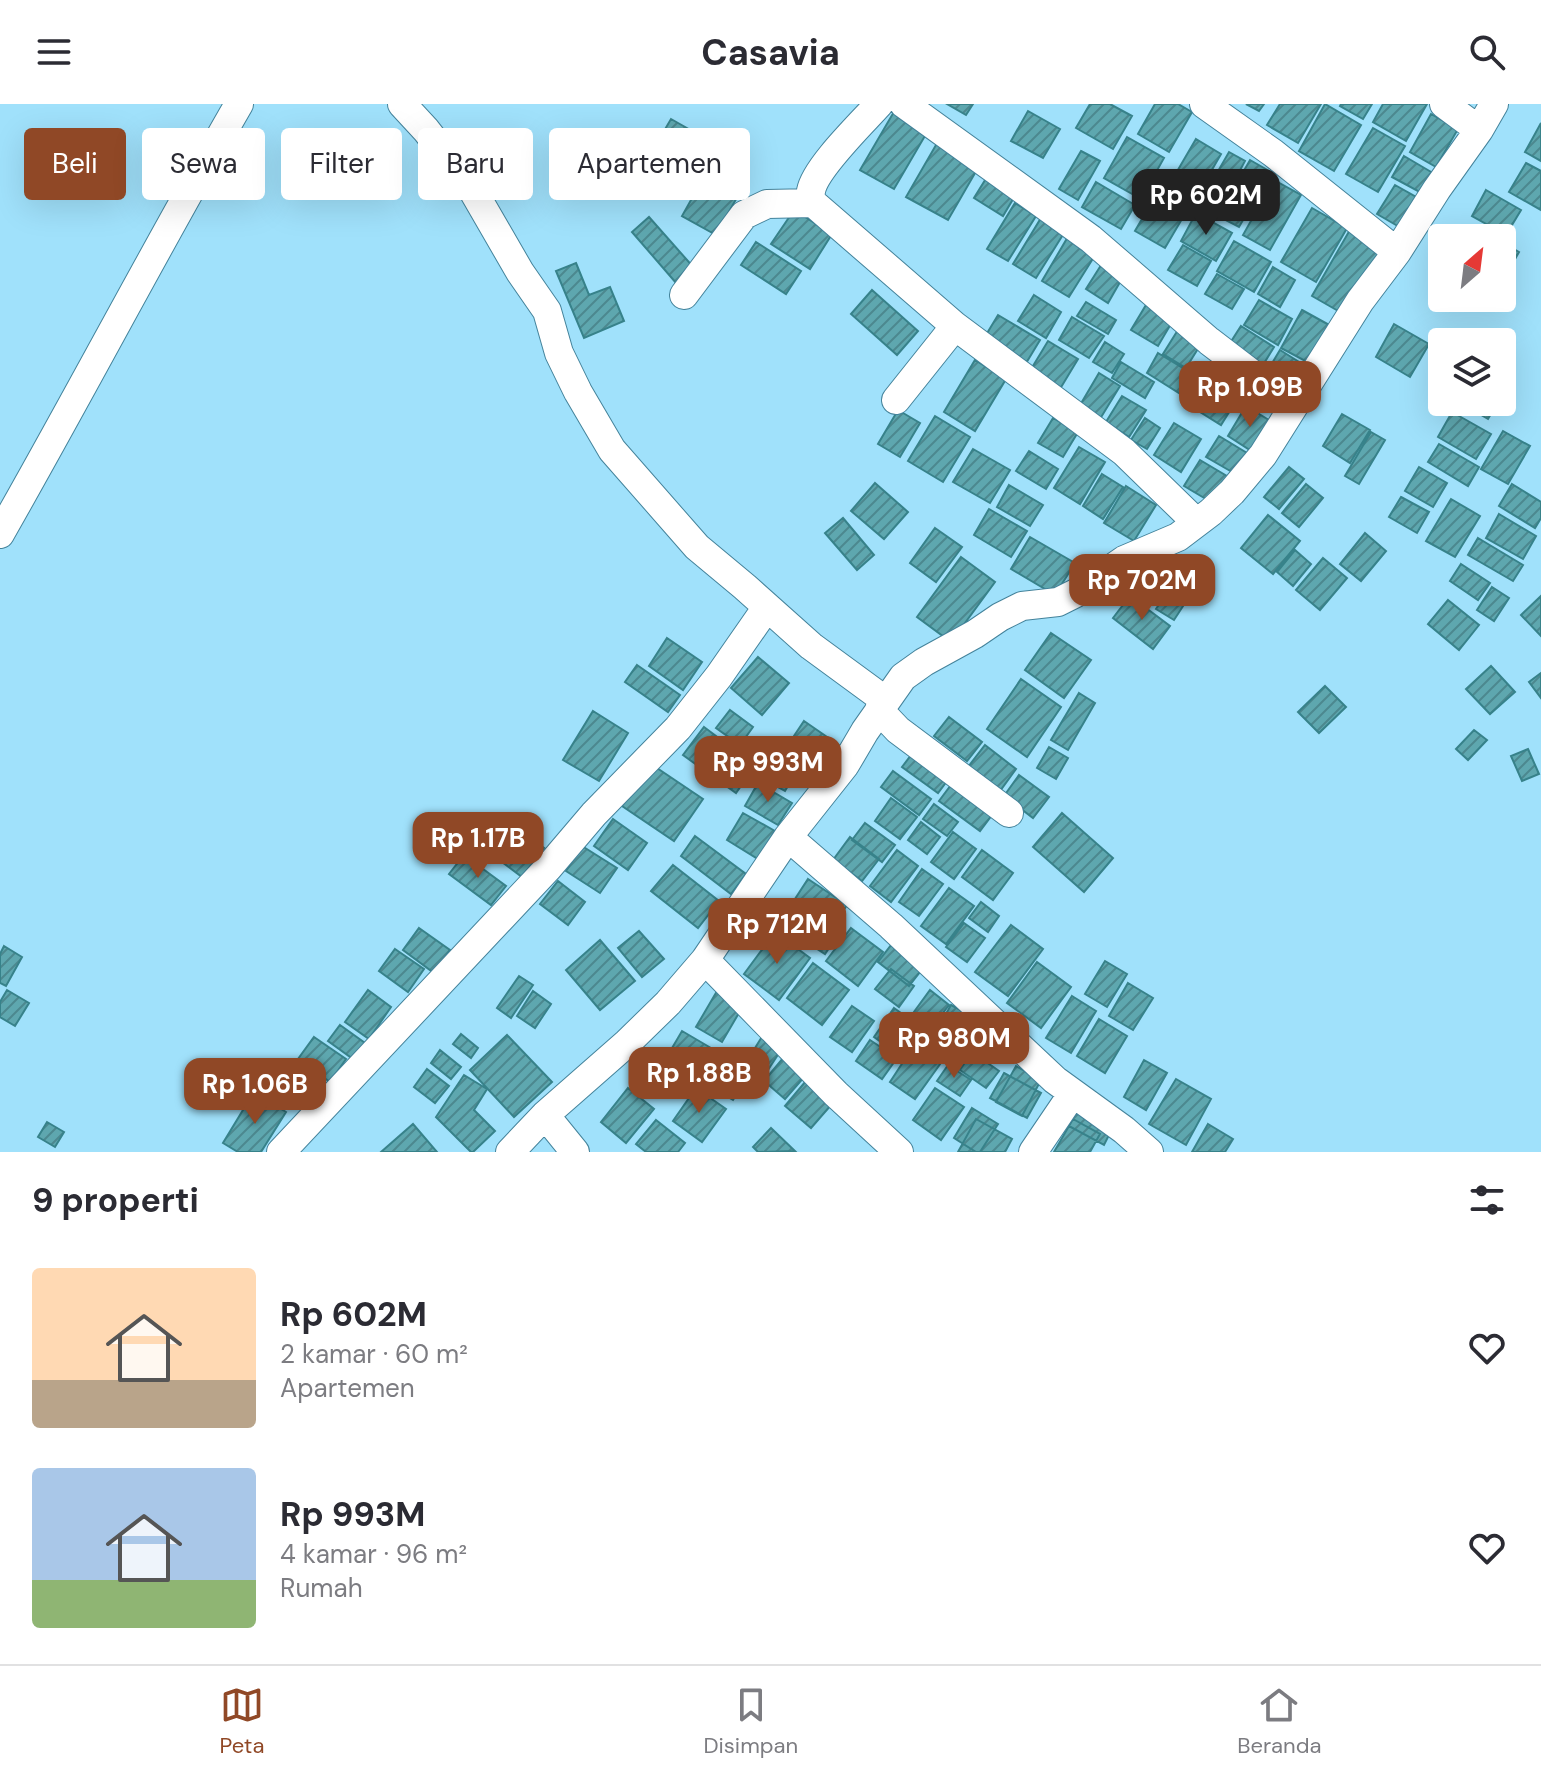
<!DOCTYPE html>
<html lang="id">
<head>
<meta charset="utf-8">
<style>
	:root { --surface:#fff; --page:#f7f7f7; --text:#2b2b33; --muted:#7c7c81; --line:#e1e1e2; --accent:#904826 }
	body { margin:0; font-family:"DM Sans",sans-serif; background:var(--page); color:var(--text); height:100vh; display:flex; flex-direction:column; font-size:30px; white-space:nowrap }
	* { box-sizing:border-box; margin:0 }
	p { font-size:26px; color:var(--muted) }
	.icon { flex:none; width:44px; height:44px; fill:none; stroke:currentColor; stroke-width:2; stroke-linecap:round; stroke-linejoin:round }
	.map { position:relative; height:1048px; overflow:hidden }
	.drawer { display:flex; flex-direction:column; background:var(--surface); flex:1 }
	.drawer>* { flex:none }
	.guide { position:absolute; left:24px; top:24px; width:800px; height:72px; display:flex; gap:16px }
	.needle { width:52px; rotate:28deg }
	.fabs { position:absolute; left:1428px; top:120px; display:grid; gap:16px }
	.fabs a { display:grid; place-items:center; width:88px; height:88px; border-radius:8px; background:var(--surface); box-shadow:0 8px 32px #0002; font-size:40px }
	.price { position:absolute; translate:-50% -68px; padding:0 18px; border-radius:16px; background:var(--accent); color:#fff; font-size:26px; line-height:52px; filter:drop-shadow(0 2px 4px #0008) }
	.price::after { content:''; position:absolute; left:50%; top:48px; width:24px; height:18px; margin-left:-12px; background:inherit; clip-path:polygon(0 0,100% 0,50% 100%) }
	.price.on { background:#222; color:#fff }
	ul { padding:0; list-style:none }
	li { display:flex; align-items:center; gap:24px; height:200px; padding:0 32px }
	li span { display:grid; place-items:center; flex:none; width:224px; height:160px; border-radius:8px; color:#555 }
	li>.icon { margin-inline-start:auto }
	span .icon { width:96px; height:96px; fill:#fffc; stroke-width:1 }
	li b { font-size:34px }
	h2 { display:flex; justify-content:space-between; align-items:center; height:96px; padding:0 32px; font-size:34px }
	.tag { padding:0 28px; border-radius:8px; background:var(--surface); box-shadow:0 8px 32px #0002; font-size:28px; line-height:72px }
	.tag.on { background:var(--accent); color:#fff }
	header { display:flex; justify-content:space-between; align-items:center; height:104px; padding:0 32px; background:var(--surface); font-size:36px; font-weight:700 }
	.menu { display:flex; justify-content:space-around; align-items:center; height:112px; border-top:2px solid var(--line); background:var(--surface); font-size:22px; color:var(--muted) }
	.menu a { display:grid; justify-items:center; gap:4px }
	.menu .on { color:var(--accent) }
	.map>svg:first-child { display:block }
</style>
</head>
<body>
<header><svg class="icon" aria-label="menu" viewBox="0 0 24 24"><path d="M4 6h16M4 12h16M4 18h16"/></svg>Casavia<svg class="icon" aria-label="search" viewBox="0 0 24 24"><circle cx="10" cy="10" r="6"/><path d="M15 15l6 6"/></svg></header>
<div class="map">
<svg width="1541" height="1048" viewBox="0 0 1541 1048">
	<defs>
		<pattern id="building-hatch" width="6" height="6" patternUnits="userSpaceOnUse" patternTransform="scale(2)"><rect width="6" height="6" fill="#5ea7af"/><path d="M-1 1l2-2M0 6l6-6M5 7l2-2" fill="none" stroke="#4c888f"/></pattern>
	</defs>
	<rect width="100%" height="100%" fill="#a0e1fb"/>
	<!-- building -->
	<path fill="url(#building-hatch)" stroke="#37828a" stroke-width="2" d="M947,0H973L966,11Z
		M1090,0H1110L1132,12L1113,45L1076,24Z
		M1155,0H1178L1192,8L1169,48L1138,30Z
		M1246,0H1264L1259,7Z
		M1280,0H1321L1298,39L1267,21Z
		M1325,0L1361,21L1334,67L1299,47Z
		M1341,0H1372L1363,15L1340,2Z
		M1383,0H1427L1406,37L1373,18Z
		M895,6L929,25L894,85L860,66Z
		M1028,7L1060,25L1043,54L1011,37Z
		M1431,10L1458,25L1436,63L1410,48Z
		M671,15L694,28L665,77L643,63Z
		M1541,19V57L1525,48Z
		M1373,24L1405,42L1378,88L1346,70Z
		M1127,33L1164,54L1141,95L1104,74Z
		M940,34L982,57L948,116L906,93Z
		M1196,35L1221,50L1198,90L1172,76Z
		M1081,47L1100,57L1078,96L1059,85Z
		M1229,48L1245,57L1218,107L1201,97Z
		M1404,52L1438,72L1427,92L1392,73Z
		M1250,56L1271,68L1239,123L1218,112Z
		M1526,59L1541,67V106L1509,88Z
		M710,62L744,81L716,131L682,112Z
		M990,68L1019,85L1003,112L974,94Z
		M1274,76L1301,91L1270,146L1243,131Z
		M1096,78L1135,101L1121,125L1082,103Z
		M1163,79L1193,96L1165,144L1135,127Z
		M1395,81L1425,98L1408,128L1377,110Z
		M1486,86L1521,106L1506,131L1472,112Z
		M1015,99L1036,112L1008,157L987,145Z
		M1312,104L1347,124L1316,178L1281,158Z
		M794,106L832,130L810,165L771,140Z
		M1196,109L1232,129L1216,157L1181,137Z
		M649,113L695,165L677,180L632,128Z
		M1041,114L1064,129L1036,174L1013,160Z
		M1472,122L1494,134H1465Z
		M1351,124L1386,143L1347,212L1312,192Z
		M1069,131L1097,148L1069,193L1042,177Z
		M1234,137L1271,158L1254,188L1217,167Z
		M756,138L801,167L786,190L741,161Z
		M1502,138L1519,148L1504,175L1502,174Z
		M1183,141L1211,157L1197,182L1168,166Z
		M1103,158L1124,171L1108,199L1086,185Z
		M576,159L589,191L610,183L624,217L584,234L556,167Z
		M1273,163L1295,176L1280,203L1258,190Z
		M1217,170L1244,185L1232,205L1205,190Z
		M872,186L918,227L897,251L851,210Z
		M1034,191L1061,208L1046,234L1018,217Z
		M1259,196L1292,215L1278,241L1244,221Z
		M1086,198L1116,216L1108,230L1077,212Z
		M1146,201L1172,218L1158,242L1131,226Z
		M1302,206L1331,222L1309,259L1281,244Z
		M998,211L1040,236L1025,261L983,236Z
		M1072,213L1104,232L1089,254L1059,236Z
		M1394,220L1429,240L1410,273L1376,253Z
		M1181,221L1204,235L1186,264L1163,250Z
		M1241,222L1274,243L1258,269L1225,247Z
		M1048,237L1078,255L1060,285L1030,267Z
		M1105,238L1124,250L1112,269L1093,258Z
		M1280,246L1304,261L1286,290L1262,276Z
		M1158,249L1191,269L1179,289L1147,269Z
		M975,256L1006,275L975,327L944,308Z
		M1121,258L1154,278L1145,294L1112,274Z
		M1099,269L1120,282L1100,315L1079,303Z
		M1442,270V288L1435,283Z
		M1212,271L1241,289L1221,321L1192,303Z
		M1122,292L1146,306L1129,333L1106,318Z
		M1459,298H1498L1488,315Z
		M1246,302L1272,318L1253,348L1228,332Z
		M898,306L920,319L900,353L878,340Z
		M1452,308L1491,330L1476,355L1438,333Z
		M1342,310L1370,326L1350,359L1323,342Z
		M935,312L970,333L943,378L908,357Z
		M1053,314L1078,328L1063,353L1038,339Z
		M1145,314L1160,324L1147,345L1131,336Z
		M1174,319L1201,335L1181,368L1154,351Z
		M1503,327L1530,342L1508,380L1481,365Z
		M1371,328L1385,336L1359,380L1345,372Z
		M1219,332L1252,352L1239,372L1206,353Z
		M1439,340L1479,363L1468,382L1428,358Z
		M1079,343L1105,358L1080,400L1054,384Z
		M973,345L1010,366L990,399L953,378Z
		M1029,347L1058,365L1046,385L1016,367Z
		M1200,356L1232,375L1216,401L1184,382Z
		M1289,363L1304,375L1279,405L1264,393Z
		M1419,363L1447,379L1433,403L1405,387Z
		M1102,370L1123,383L1103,415L1083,402Z
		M875,379L908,408L884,435L851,407Z
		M1306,380L1323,394L1299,423L1282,409Z
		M1512,380L1541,398V414L1535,424L1499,402Z
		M1009,381L1043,401L1030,422L997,403Z
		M1126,382L1156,401L1134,437L1104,419Z
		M1401,393L1429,408L1417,429L1389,413Z
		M1451,395L1480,412L1455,453L1426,437Z
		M989,405L1027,427L1011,453L974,431Z
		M1499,410L1536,432L1523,455L1486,434Z
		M1268,411L1300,437L1273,470L1241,444Z
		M843,414L874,451L857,466L825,429Z
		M935,424L962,443L936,478L910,459Z
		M1365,429L1386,447L1361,477L1340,460Z
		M1030,433L1075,459L1055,491L1011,465Z
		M1478,434L1523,461L1513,477L1468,451Z
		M1295,446L1311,460L1293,482L1277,468Z
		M961,453L995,478L951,538L917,513Z
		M1323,454L1347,474L1320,506L1296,486Z
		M1461,460L1490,479L1478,496L1450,477Z
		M1154,462L1172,474L1156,498L1138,486Z
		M1181,468L1198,479L1174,516L1156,505Z
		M1492,483L1509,494L1494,517L1477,506Z
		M1130,492L1170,522L1153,545L1113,514Z
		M1541,492V532L1521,511Z
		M1448,496L1479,521L1459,546L1428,520Z
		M1051,529L1091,556L1064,594L1025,566Z
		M667,534L702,558L683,586L649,562Z
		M758,553L789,579L762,611L731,584Z
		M637,561L680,591L668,608L625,578Z
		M1491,562L1515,588L1490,610L1466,585Z
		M1541,569V594L1529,578Z
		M1021,575L1061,603L1027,653L987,625Z
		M1325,582L1346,603L1319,629L1298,608Z
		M1079,589L1095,599L1068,646L1051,636Z
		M730,606L753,623L740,641L716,624Z
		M593,607L628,629L599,677L563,656Z
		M949,613L982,638L967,657L934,632Z
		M804,617L843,644L823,673L784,647Z
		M704,623L732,644L712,672L683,651Z
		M1474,626L1487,636L1468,656L1456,645Z
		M746,638L763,650L736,689L718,676Z
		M985,641L1016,665L1000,687L968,663Z
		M918,642L953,669L938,689L902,663Z
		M1049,643L1068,654L1056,675L1037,664Z
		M1528,645L1539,670L1522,677L1511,652Z
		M770,649L798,665L785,687L756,671Z
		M651,660L703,695L674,737L622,702Z
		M893,667L931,695L919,711L881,683Z
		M1019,671L1049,693L1033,714L1004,692Z
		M957,673L998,703L980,727L939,697Z
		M758,679L792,699L778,721L745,702Z
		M891,694L917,713L900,735L875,717Z
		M934,700L958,718L947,732L923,715Z
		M743,709L775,727L758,755L727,736Z
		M1062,709L1113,754L1084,788L1033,743Z
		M613,715L647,739L628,766L594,742Z
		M508,717L544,744L522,773L486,746Z
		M921,718L940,733L927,750L908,736Z
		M865,719L895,741L882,758L852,736Z
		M953,728L976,745L954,775L931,758Z
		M695,732L746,770L731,790L681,752Z
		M850,733L879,755L862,777L833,756Z
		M582,742L617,764L600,789L566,767Z
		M897,746L918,762L891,798L870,782Z
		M982,746L1013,769L993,796L962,773Z
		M464,751L506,782L491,801L449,770Z
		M673,761L719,797L698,824L651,787Z
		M922,765L943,780L919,812L899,798Z
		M808,775L847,801L832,824L793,798Z
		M558,777L585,798L568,821L540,800Z
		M949,784L974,802L946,840L921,822Z
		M981,798L999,812L988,828L969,814Z
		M812,807L841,826L825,850L796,831Z
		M964,819L985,834L967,858L946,843Z
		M1011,821L1043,845L1008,892L975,868Z
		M419,824L450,846L434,869L403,846Z
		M851,824L883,848L858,882L826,857Z
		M639,827L664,855L642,873L618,844Z
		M775,828L810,854L779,896L744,870Z
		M600,836L635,877L600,906L566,866Z
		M895,836L927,859L909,882L878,858Z
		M4,842L22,853L6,882L0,879V850Z
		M395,845L424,865L408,888L379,867Z
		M1105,857L1127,870L1107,903L1085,890Z
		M1037,858L1071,883L1041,924L1007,899Z
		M813,859L849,886L822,921L787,894Z
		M891,865L914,882L899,903L875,885Z
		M519,872L533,881L511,914L497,904Z
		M1128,879L1153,894L1133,926L1109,912Z
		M7,886L29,899L15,922L0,913V898Z
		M368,886L391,903L369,935L345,918Z
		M930,886L949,901L930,926L911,912Z
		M533,887L551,900L535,924L517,912Z
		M717,887L743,902L722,938L696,923Z
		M1072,892L1096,907L1071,949L1046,934Z
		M951,901L978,915L961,945L934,931Z
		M852,902L874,917L852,948L830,933Z
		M894,904L922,924L902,953L874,933Z
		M1099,915L1127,932L1105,969L1077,952Z
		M340,921L365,939L353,955L328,937Z
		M682,927L711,944L697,968L668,951Z
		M461,930L478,944L471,954L453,940Z
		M507,931L552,978L514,1013L470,966Z
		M763,931L783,943L766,969L747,957Z
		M314,933L346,955L330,978L298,955Z
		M870,936L897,954L882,975L856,957Z
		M917,937L943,956L915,995L890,978Z
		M440,946L461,963L451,975L431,959Z
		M789,947L811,965L785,995L764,977Z
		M972,948L999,967L986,984L960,966Z
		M290,956L322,979L308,999L276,976Z
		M713,956L746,975L733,996L701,977Z
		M1144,956L1167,969L1146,1006L1124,993Z
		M948,961L971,976L960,992L937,977Z
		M1016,962L1041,976L1022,1012L996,998Z
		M427,965L449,982L435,999L414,983Z
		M1004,969L1041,989L1027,1014L990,994Z
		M464,971L487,985L474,1006L495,1027L473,1048H471L436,1013Z
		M811,971L838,993L811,1024L785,1002Z
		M1176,975L1211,995L1186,1041L1149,1020Z
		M628,984L654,1005L626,1039L601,1018Z
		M696,984L726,1005L702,1038L673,1017Z
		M935,984L964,1003L941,1036L913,1016Z
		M254,988L286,1008L261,1048H238L223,1039Z
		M1076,1003L1113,1023L1104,1041L1067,1021Z
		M972,1004L998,1020L980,1048H976L954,1034Z
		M976,1015L1012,1035L1005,1048H958Z
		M1073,1015L1100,1030L1090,1048H1054Z
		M656,1016L685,1039L678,1048H646L636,1040Z
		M47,1018L64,1028L55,1043L38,1033Z
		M413,1020L437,1048H381Z
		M1208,1020L1233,1035L1225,1048H1192Z
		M771,1024L795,1047L758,1048L753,1043Z"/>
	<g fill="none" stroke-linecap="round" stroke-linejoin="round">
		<defs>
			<path id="street" d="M402,0L426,26L472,85L520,168L547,207L559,249L578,288L612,346L697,443L745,483L811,542L886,597
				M879,0C862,19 815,64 811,87C810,93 811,94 813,99L955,222L1124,348L1196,418
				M904,0L1091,135L1209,237L1293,301
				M1204,0L1273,49L1397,148
				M1444,0L1479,26
				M684,191L744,111L767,100L813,99
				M896,296L955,222
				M0,430C81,288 157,142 239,0
				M879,606L898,626L1009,709
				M788,733L891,822L1055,976L1124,1026L1149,1048
				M705,856L836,990L899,1048
				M545,1011L575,1048
				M281,1048L548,764L594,710L678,624L719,572L767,503
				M510,1048L545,1011L627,939L668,899L705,856L788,733L845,661L865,627L903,573L924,558L975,530L1000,513L1022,502L1058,498L1076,489L1124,456L1178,433L1211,408L1232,388L1263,351L1360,197L1397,148L1437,85L1479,26L1494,0
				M1033,1048L1073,989"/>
		</defs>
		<!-- street casing -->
		<use href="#street" stroke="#44839b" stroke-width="30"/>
		<!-- street -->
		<use href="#street" stroke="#fff" stroke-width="28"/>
	</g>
</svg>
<div class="fabs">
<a><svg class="needle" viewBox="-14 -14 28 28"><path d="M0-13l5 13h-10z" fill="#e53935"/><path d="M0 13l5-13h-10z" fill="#7c7c81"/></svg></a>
<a><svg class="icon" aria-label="layers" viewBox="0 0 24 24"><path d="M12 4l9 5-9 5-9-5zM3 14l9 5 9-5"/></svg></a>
</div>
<b class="price on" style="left:1206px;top:133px">Rp 602M</b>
<b class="price" style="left:1250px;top:325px">Rp 1.09B</b>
<b class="price" style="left:1142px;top:518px">Rp 702M</b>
<b class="price" style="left:768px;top:700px">Rp 993M</b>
<b class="price" style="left:478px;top:776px">Rp 1.17B</b>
<b class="price" style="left:777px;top:862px">Rp 712M</b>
<b class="price" style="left:954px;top:976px">Rp 980M</b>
<b class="price" style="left:699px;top:1011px">Rp 1.88B</b>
<b class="price" style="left:255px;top:1022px">Rp 1.06B</b>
<div class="guide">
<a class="tag on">Beli</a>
<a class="tag">Sewa</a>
<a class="tag">Filter</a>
<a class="tag">Baru</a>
<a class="tag">Apartemen</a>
</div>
</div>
<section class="drawer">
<h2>9 properti<svg class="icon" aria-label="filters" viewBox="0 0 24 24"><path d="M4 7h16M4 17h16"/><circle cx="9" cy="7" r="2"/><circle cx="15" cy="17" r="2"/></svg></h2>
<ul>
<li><span style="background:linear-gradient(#ffd9b3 70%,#b9a48a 0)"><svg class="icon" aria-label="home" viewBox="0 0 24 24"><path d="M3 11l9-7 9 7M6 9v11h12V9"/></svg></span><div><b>Rp 602M</b><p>2 kamar · 60 m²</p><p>Apartemen</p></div><svg class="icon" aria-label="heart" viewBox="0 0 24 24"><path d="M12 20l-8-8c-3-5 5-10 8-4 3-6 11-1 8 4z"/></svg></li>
<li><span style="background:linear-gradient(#a9c7e8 70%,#8fb573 0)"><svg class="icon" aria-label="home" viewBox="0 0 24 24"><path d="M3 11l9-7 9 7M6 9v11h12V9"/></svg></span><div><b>Rp 993M</b><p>4 kamar · 96 m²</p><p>Rumah</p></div><svg class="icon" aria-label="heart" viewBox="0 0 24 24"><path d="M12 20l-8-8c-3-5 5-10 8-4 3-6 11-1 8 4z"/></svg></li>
</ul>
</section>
<nav class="menu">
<a class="on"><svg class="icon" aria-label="map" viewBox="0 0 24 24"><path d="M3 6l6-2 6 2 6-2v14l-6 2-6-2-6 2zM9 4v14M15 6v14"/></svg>Peta</a>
<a><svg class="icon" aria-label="saved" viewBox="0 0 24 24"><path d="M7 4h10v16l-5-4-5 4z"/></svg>Disimpan</a>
<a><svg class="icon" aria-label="home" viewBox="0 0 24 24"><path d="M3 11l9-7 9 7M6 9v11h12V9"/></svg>Beranda</a>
</nav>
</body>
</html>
